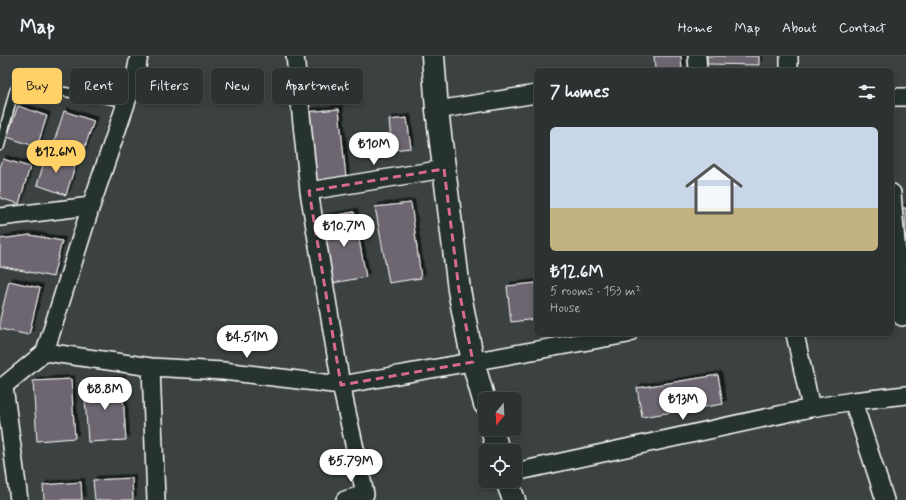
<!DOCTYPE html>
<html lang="en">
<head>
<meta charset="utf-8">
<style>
	:root { --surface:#2c3231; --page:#383e3d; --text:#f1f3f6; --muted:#a6aaab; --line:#484d4d; --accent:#ffd166 }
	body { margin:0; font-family:Mynerve,sans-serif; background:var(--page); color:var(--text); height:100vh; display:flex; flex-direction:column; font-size:15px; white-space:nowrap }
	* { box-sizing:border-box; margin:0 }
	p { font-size:13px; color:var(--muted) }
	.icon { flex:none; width:22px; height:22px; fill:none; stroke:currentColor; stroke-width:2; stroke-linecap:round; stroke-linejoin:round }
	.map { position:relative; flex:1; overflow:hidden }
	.drawer { position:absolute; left:534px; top:12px; width:360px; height:268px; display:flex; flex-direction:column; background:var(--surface); border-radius:6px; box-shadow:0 2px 6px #0003,0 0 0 1px var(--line) }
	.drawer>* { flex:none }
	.banner { position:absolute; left:12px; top:12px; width:380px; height:36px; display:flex; gap:8px }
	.needle { width:26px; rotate:198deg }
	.buttons { position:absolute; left:478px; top:336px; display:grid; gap:8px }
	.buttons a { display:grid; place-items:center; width:44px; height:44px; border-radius:6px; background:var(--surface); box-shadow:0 2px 6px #0003,0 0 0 1px var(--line); font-size:20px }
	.price { position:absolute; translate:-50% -34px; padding:0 9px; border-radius:14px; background:#fff; color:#222; font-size:13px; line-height:26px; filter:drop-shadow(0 1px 2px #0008) }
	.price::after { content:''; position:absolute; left:50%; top:24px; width:12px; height:9px; margin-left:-6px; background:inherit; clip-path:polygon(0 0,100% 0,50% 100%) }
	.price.active { background:var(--accent); color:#111 }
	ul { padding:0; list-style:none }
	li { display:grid; align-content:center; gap:8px; height:212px; padding:0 16px }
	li+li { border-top:1px solid var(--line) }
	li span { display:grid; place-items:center; height:124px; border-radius:6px; color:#555 }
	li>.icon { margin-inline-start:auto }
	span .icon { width:72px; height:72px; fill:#fffc; stroke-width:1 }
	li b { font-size:17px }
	h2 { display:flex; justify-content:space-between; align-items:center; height:48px; padding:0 16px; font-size:17px }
	.chip { padding:0 14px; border-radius:6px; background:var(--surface); box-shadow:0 2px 6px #0003,0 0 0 1px var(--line); font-size:14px; line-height:36px }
	.chip.active { background:var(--accent); color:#111 }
	header { display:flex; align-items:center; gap:24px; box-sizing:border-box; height:56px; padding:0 20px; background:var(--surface); border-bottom:1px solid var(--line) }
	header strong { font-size:19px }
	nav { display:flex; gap:22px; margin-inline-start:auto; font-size:14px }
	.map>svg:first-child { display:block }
</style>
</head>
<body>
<header>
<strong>Map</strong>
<nav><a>Home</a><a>Map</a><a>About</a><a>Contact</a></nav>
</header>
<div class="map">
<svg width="906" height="444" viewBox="0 0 906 444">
	<defs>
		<filter id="shadow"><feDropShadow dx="3.5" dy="-3.5" stdDeviation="0" flood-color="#0009"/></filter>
	</defs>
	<rect width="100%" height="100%" fill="#3b4241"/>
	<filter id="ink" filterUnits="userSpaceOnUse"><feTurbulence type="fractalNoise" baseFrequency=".025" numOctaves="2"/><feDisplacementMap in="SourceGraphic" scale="8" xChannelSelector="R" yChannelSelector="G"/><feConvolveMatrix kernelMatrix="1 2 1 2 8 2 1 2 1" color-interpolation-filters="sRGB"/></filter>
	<g filter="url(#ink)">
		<!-- building -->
		<path fill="#6d666f" stroke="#fff" filter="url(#shadow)" d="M654,0H681L682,14H655Z
			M707,0H759V9L707,8Z
			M18,50L47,60L37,91L7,81Z
			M339,53L346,122L312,126L305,56Z
			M64,55L94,65L83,96L54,86Z
			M407,62L411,92L392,94L389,64Z
			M47,97L76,107L66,139L37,129Z
			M3,103L30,111L19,148L0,142V112Z
			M411,147L421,222L389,227L375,151Z
			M901,152H906V184H904Z
			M354,156L366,221L333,227L321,162Z
			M30,179L62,185L53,221L0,210V183Z
			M9,225L40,232L29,279L0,273V263Z
			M536,227V263L511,266L507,230Z
			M718,319L723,348L642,361L637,332Z
			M71,323L75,382L37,385L33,325Z
			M122,324L126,384L88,386L84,327Z
			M132,422L133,444H95L93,424Z
			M81,426L82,444H44L43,429Z"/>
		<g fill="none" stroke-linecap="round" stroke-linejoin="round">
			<defs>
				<path id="lane" d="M0,90L14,35L17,31L22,29L126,46"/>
				<path id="street" d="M295,0L309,135L341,329L365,438L345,444
					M697,0L698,14
					M789,14V0
					M892,41H906
					M437,54L536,38
					M309,135L444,113
					M892,137L902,261
					M0,161L91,150
					M45,296L151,311L156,444
					M151,311L223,315L341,329L628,278
					M4,330L19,444
					M0,333L45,296L91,150L135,21L139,0
					M853,345L885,444
					M811,352L853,345L906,339
					M515,416L811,352L795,278"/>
				<path id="secondary" d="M433,0L437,54L459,234L473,306L485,348
					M492,373L498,395
					M507,425L514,444"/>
			</defs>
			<!-- lane casing -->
			<use href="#lane" stroke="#fff" stroke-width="11"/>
			<!-- street casing -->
			<use href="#street" stroke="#fff" stroke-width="20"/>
			<!-- secondary casing -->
			<use href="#secondary" stroke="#fff" stroke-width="25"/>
			<!-- lane -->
			<use href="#lane" stroke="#26332d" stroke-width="8"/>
			<!-- street -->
			<use href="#street" stroke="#26332d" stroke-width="17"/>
			<!-- secondary -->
			<use href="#secondary" stroke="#26332d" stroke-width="22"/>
		</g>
	</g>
	<!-- marked area -->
	<path fill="none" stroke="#d76994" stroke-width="3" stroke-dasharray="8 5" stroke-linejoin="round" d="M444,113L459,234L473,306L341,329L309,135Z"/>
</svg>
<div class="buttons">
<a><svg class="needle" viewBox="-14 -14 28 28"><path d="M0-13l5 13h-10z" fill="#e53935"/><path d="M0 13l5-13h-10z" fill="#a6aaab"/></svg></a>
<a><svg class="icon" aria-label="locate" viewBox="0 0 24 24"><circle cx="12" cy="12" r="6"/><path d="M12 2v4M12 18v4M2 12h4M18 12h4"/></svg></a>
</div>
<b class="price" style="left:374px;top:110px">₺10M</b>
<b class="price active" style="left:56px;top:118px">₺12.6M</b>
<b class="price" style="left:344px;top:192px">₺10.7M</b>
<b class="price" style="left:247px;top:303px">₺4.51M</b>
<b class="price" style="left:105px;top:355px">₺8.8M</b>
<b class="price" style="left:683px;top:365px">₺13M</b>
<b class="price" style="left:351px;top:427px">₺5.79M</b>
<div class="banner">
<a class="chip active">Buy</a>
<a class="chip">Rent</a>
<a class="chip">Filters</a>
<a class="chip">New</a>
<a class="chip">Apartment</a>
</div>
<section class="drawer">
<h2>7 homes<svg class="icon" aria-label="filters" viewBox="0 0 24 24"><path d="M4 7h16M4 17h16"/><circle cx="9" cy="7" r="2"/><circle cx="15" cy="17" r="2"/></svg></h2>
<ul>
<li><span style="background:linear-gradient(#c9d6e8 65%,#c2b280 0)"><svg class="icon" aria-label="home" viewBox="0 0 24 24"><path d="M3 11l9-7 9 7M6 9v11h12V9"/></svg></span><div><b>₺12.6M</b><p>5 rooms · 153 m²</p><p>House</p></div></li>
</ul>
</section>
</div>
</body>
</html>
